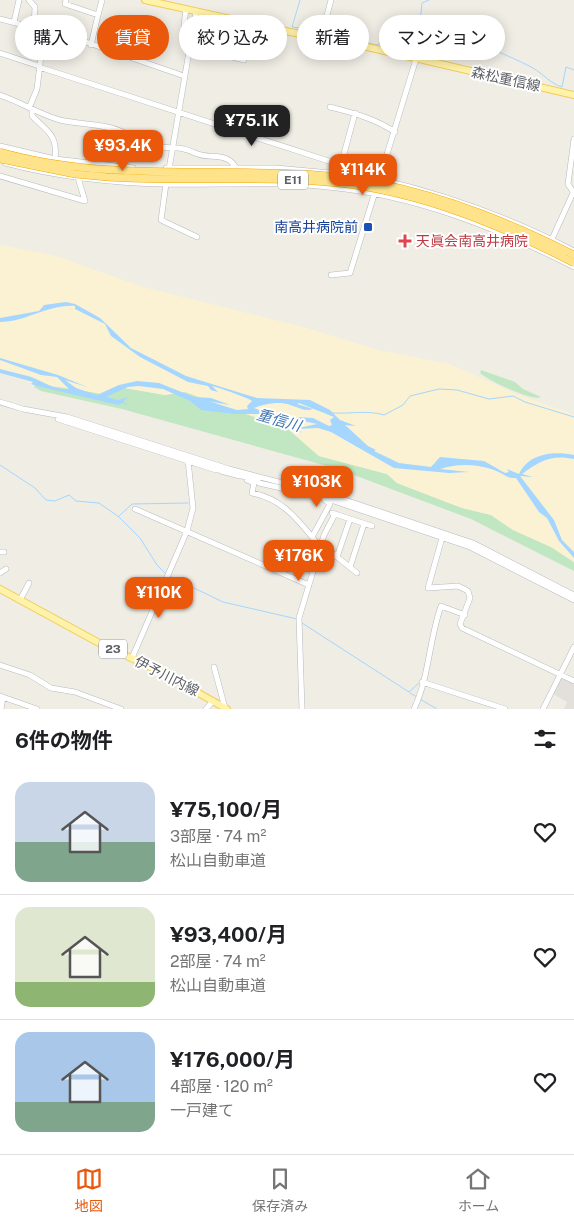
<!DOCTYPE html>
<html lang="ja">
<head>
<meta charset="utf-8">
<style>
	:root { --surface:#fff; --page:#f2f2f2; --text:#202124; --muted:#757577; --line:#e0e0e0; --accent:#ea580c }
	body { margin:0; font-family:"Public Sans","Noto Sans JP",sans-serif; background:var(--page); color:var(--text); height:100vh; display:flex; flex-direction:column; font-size:19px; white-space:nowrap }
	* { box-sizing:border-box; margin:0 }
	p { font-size:16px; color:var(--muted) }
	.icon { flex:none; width:28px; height:28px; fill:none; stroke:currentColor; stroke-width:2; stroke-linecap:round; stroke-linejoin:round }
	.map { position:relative; height:709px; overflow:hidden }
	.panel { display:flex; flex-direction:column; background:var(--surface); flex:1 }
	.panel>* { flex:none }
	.guide { position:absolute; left:15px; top:15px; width:545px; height:45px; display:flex; gap:10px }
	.price { position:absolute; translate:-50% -42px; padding:0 11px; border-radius:10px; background:var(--accent); color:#fff; font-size:16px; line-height:32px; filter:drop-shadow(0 1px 2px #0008) }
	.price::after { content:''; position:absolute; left:50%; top:30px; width:15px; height:11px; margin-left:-8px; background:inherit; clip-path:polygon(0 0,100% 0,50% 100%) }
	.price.on { background:#222; color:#fff }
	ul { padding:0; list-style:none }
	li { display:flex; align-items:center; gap:15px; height:125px; padding:0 15px }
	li+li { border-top:1px solid var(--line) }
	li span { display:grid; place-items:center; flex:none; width:140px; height:100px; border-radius:15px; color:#555 }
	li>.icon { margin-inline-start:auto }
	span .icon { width:60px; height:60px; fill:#fffc; stroke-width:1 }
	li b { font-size:21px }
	h2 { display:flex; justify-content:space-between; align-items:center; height:60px; padding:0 15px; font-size:21px }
	.chip { padding:0 18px; border-radius:22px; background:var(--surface); box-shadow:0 2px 12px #0003; font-size:18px; line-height:45px }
	.chip.on { background:var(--accent); color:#fff }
	.dock { display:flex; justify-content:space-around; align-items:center; height:70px; border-top:1px solid var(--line); background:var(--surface); font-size:14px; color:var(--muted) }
	.dock a { display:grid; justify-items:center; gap:2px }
	.dock .on { color:var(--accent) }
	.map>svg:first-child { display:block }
</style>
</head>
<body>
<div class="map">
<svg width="574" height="709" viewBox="0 0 574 709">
	<rect width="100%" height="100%" fill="#efede4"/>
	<!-- industrial -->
	<path fill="#e3e0dc" d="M561,676L574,683V709H564L567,702L553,694Z"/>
	<!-- green -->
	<path fill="#c0e7c1" d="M481,370L515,382L523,389L541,397C532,402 488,380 480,373Z
		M36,384L84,391L114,392L125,388L165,395L185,392L288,429L319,456L387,474L397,483L462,508L491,515L513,530L551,547L574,562V571L471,519L338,469L122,409L41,391L34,387Z"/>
	<!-- sand -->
	<path fill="#fbf2d3" d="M0,245L53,255L143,287L307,328L378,350L450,364L516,394L568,412L574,415V562L551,547L513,530L491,515L462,508L397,483L387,474L319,456L288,429L185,392L165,395L125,388L101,394L63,387L41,386L0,373Z"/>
	<!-- water -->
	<path fill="#a4d6ff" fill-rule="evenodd" d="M66,302L75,304L100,318L131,348L186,376L257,398L310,400L330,410L340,420L356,426L345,425L368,446L376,450L374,451L399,463L431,467L440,457L484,461L505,473L509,472L507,469L519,474C529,453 554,451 574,455V459C552,454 539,461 522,474L533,477L520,476L554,520L562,540L574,552V558L559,541L547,518L539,512L516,478C507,479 503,473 494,470C477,464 458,463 440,469L469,472L449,473L394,468L331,432L318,428L298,429L302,433L288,426L261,417L260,414H235L201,410L190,401L163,389L139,386L128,387L106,397L118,400L128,397L123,402L129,406L122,403L118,405L37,386L31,384L33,382L0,373V369C9,371 18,374 28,376C41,380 55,391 69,389L57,377L41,375L0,360V358L58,375L87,387L65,380L76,388L97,395L119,385L137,381L159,383L194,397L211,398L230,405L207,401L237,410L248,409L247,406L252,401C249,398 217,387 212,386L218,392L211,390L208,386L188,382L140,357L111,336L105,324L75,309V306C49,304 26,322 0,322V318L39,311L44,305ZM299,403L334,417L330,420L332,425L329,426L313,418L296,417L284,420L254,408C264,404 280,401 290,405C298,407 305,412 313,409L297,404ZM295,419L317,424L303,427L285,421Z"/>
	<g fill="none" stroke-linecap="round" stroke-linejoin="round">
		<!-- stream -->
		<path stroke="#a4d6ff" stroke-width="1" d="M300,0L292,27L320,31
			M420,31C459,35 498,50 533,68C543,74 550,83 562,87L566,67L574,70
			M323,32L377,45C389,36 407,39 419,31L422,3L429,0
			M333,413C350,414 368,410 384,415L403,405L410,396L439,389L457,390L489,399L513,396L525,402L574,417
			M0,465L35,488L46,500L55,501L69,495L76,501L99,503L119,517L140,538L157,565L165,573
			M119,516L132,504L188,503
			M169,576L223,602L297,619
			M302,623L409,692L419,683
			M410,693L417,697
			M420,699L437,709"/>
		<defs>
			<path id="minor" d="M66,0L65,4L98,15L102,0
				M0,19L80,40L184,76
				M14,22L19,0
				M184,25L186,9
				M321,38L331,0
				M91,45L98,15
				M189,46L244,60
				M0,53L39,66
				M115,53L119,33
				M39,67L341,165L339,172
				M0,95C21,102 38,114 60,120C81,125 103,123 123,132C132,135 138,142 147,145C164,150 177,144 195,153C209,160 227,151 236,168
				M330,107C353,113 374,118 395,132
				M29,108L37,89L41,56L34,28L35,7L29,0
				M32,111V116C47,131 58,135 55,159
				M355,113L341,165L367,175
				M574,139L568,184L574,193
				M0,146L55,159L133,168
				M5,163C59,177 111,183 166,184C220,185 274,181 328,187C415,195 497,228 574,267
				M166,168H276L363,176L376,172L384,164L416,59
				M169,169L196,11
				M0,176L85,201L78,178
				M378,179C447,195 511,218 574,251
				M166,184L161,220L197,237
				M552,239L573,193
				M331,275L350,273L375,192
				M0,402L23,409L67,417L229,469L333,496L473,543L574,595
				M58,419L216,470L226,469
				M221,471L240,476
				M238,475L257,480L259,483L325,498L470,547L574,600
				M247,480L254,483L252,493C283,499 298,520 317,543L321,544L357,573
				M135,509L309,585
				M332,513L372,526
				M312,537L330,504L325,500
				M442,538L428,588L458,586L468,591L470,598L460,624L462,628L574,681
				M0,552H4
				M337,557L350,519
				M350,567L364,524
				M0,573L6,569
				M20,600L29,583
				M132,658L187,531L193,508L188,460
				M0,665L30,675L51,688L75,692L121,709
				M214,667L225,708
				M422,682L505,709
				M0,696L37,709
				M1,709L3,697
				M206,709L213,701
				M302,709L299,618L324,535L335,514
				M414,709C429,678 429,640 441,606L465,615
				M543,709L574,647"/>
			<path id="major" d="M145,0L290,32L346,42L574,95
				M0,589L101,644L161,672L227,709"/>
		</defs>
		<!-- minor casing -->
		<use href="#minor" stroke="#b7babe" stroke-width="6"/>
		<!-- major casing -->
		<use href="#major" stroke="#f4cb58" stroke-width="8"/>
		<!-- minor -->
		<use href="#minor" stroke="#fff" stroke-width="5"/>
		<!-- major -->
		<use href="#major" stroke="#fff2a9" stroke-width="6"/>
		<defs>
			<path id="highway-bridge" d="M0,152C100,180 202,169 305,174C400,179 490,212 574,255
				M0,159L75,174L107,177C184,182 261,175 338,183C421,192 501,225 574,263"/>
		</defs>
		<!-- highway-bridge casing -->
		<use href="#highway-bridge" stroke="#f3aa00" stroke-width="8" stroke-linecap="butt"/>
		<!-- highway-bridge -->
		<use href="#highway-bridge" stroke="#ffe38b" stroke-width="7"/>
	</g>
	<!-- markers -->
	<rect fill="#1a4fb4" stroke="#fff" stroke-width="2" x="363" y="222" width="10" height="10" rx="2.5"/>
	<path fill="#e0444e" stroke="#fff" stroke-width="2" d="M402.5 233.5h5v5h5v5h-5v5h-5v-5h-5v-5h5z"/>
	<g text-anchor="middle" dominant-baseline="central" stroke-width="4" stroke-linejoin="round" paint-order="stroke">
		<!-- shield labels -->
		<g fill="#fff" stroke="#8d9093" stroke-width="1">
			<rect x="278" y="170.5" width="30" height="19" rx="4"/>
			<rect x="99" y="639.5" width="28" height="19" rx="4"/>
		</g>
		<g font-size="12" font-weight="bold" fill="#5c6065">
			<text x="293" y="180">E11</text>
			<text x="113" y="649">23</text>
		</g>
		<!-- street labels -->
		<g font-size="14" fill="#5c6065" stroke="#fff">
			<text transform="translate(506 79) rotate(12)">森松重信線</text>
			<text transform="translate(167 676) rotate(27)">伊予川内線</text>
		</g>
		<!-- transit labels -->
		<g font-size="14" fill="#164399" stroke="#fff" text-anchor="end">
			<text x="358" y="227">南高井病院前</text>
		</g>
		<!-- health labels -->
		<g font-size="14" fill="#be3a42" stroke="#fff" text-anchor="start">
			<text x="416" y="241">天眞会南高井病院</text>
		</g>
		<!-- water labels -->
		<g font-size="15" font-style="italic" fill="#3e76b4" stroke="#fff">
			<text transform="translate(279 420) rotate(16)">重信川</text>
		</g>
	</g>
</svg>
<b class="price on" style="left:252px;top:147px">¥75.1K</b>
<b class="price" style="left:123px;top:172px">¥93.4K</b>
<b class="price" style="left:363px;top:196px">¥114K</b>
<b class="price" style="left:317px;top:508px">¥103K</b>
<b class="price" style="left:299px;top:582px">¥176K</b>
<b class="price" style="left:159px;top:619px">¥110K</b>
<div class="guide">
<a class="chip">購入</a>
<a class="chip on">賃貸</a>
<a class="chip">絞り込み</a>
<a class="chip">新着</a>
<a class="chip">マンション</a>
</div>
</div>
<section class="panel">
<h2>6件の物件<svg class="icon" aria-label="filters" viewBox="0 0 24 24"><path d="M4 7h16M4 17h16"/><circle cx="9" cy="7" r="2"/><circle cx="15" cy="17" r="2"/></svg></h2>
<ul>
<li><span style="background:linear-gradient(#c9d6e8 60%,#7fa58c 0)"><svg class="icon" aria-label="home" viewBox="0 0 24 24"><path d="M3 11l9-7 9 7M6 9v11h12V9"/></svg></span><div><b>¥75,100/月</b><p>3部屋 · 74 m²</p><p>松山自動車道</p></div><svg class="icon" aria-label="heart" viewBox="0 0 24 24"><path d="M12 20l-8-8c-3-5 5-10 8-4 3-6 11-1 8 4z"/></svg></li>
<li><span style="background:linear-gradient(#dfe7d0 75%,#8fb573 0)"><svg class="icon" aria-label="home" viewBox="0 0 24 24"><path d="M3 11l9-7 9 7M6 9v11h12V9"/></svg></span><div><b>¥93,400/月</b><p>2部屋 · 74 m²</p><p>松山自動車道</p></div><svg class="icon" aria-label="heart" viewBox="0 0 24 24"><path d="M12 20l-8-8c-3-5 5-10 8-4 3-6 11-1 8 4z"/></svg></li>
<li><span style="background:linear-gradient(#a9c7e8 70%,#7fa58c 0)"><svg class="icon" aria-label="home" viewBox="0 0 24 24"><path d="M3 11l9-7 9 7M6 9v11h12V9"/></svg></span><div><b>¥176,000/月</b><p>4部屋 · 120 m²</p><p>一戸建て</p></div><svg class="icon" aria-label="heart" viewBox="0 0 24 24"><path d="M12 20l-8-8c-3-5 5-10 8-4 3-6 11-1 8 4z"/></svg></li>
</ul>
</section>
<nav class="dock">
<a class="on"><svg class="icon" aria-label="map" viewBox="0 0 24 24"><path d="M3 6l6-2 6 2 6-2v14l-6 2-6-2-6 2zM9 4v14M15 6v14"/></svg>地図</a>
<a><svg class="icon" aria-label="saved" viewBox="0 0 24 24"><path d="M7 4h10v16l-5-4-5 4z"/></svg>保存済み</a>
<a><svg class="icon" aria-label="home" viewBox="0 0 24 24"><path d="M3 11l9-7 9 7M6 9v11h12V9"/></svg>ホーム</a>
</nav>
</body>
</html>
